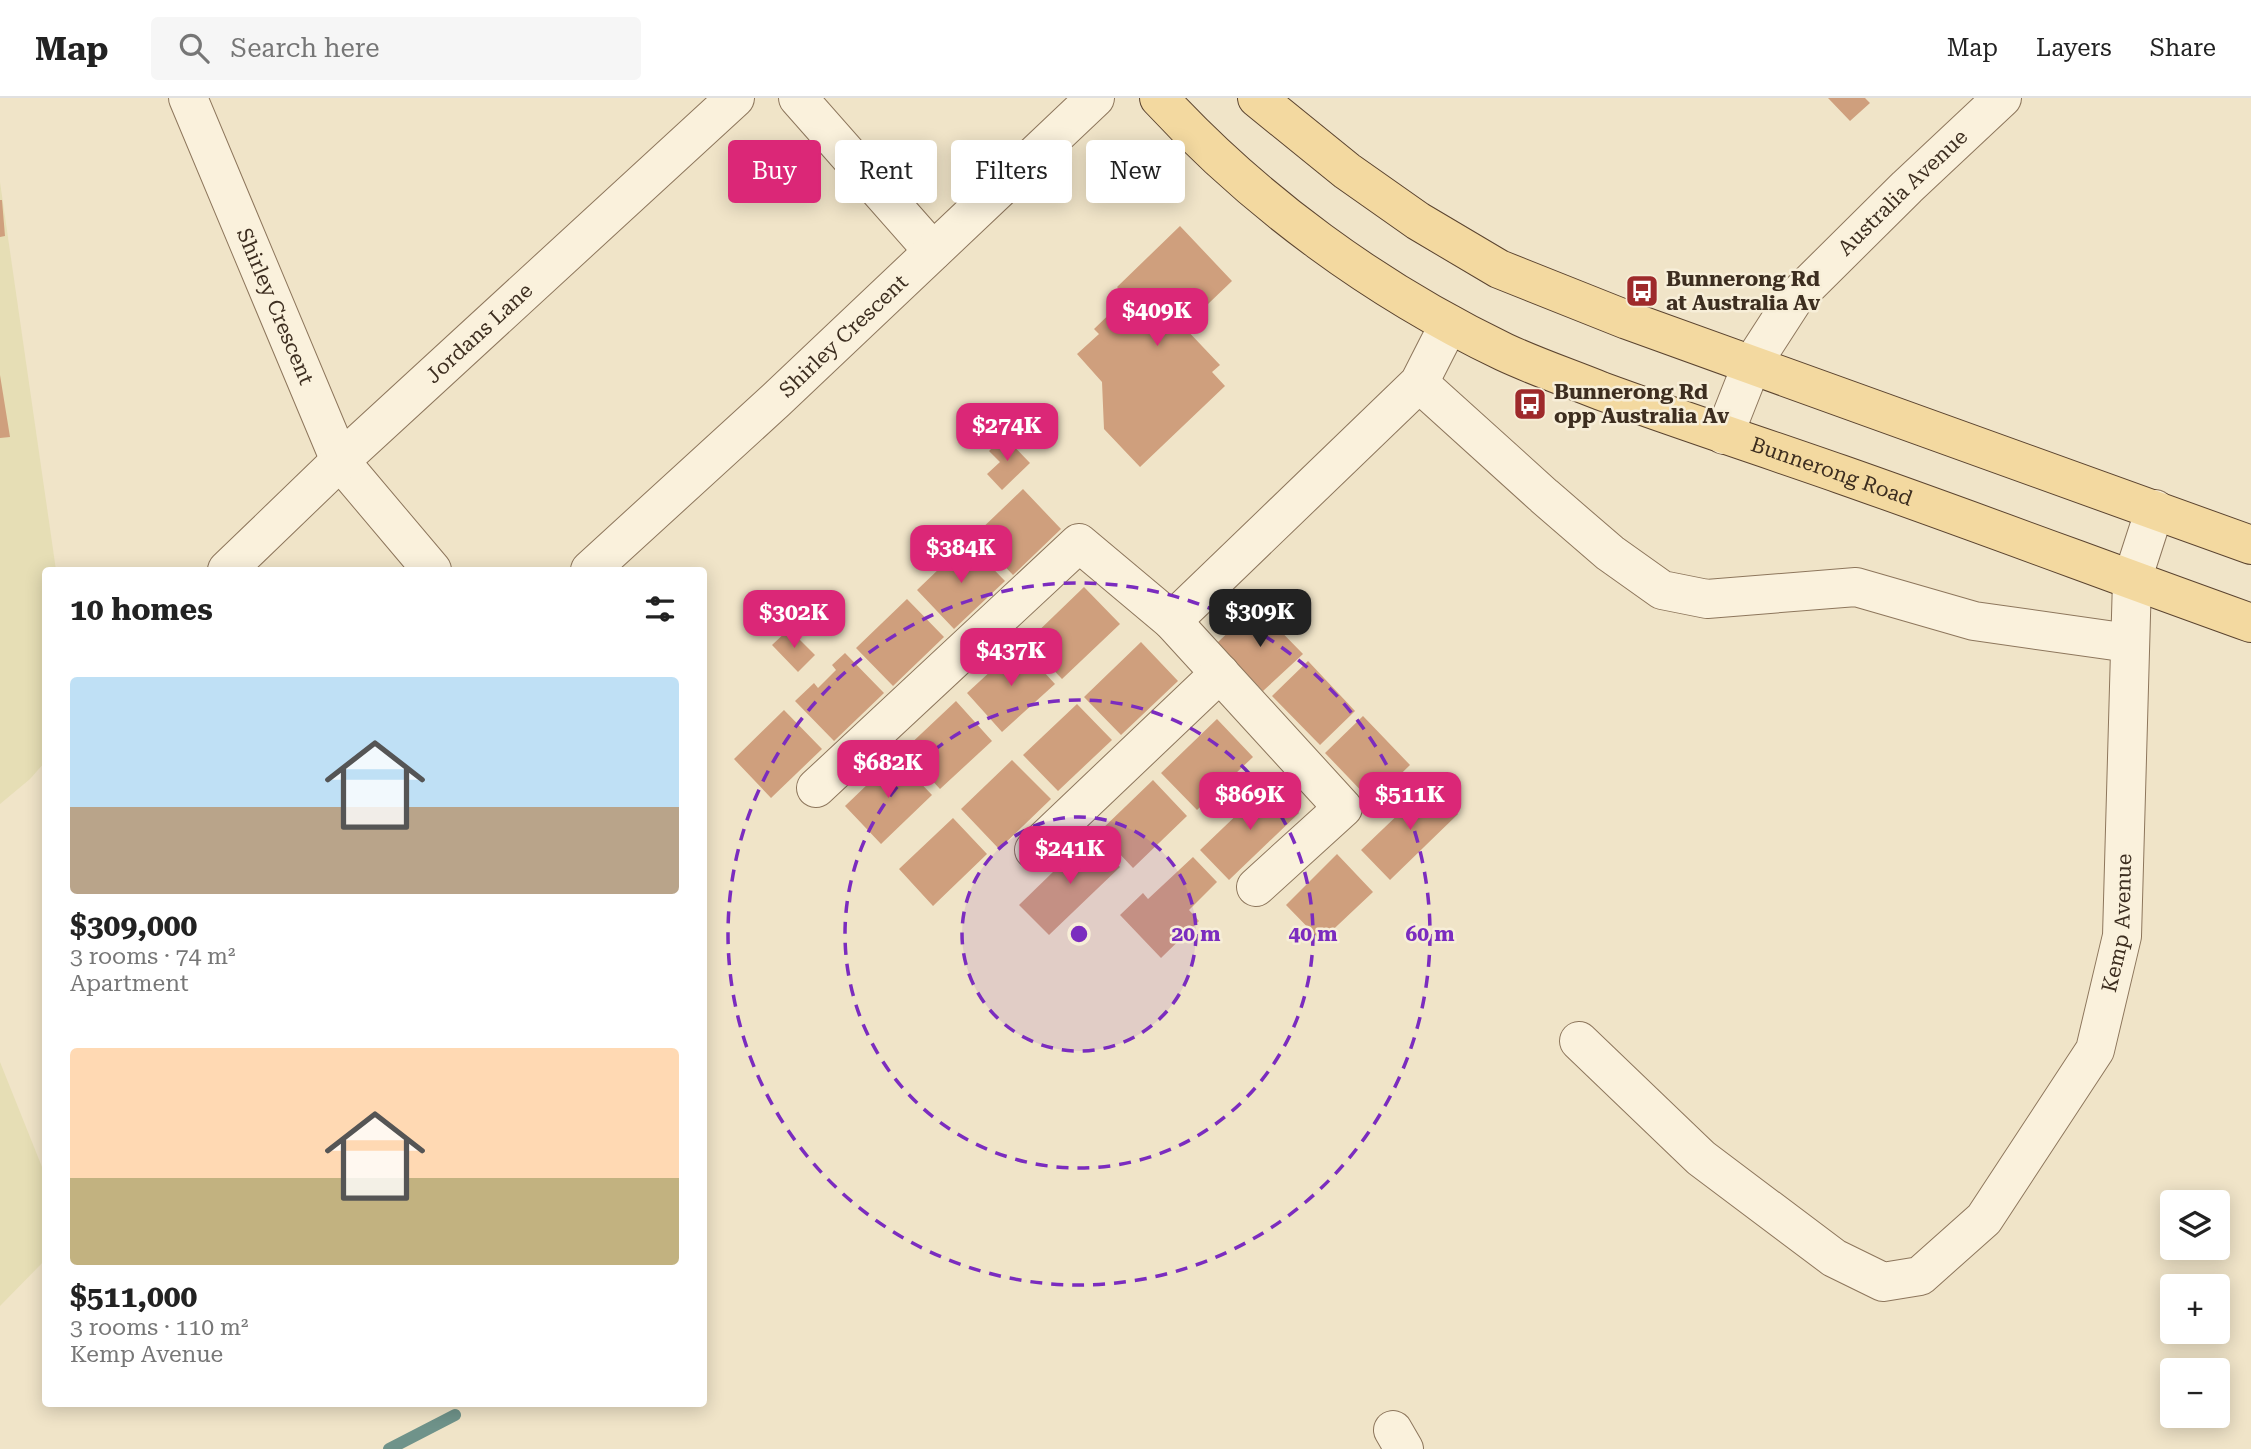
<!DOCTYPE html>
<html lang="en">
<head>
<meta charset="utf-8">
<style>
	:root { --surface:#fff; --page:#f6f6f6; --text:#222; --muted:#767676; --line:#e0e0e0; --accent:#db2777 }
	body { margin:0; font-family:"Roboto Serif",serif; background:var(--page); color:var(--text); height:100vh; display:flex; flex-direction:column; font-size:26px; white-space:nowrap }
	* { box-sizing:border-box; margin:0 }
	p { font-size:23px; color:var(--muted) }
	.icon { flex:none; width:38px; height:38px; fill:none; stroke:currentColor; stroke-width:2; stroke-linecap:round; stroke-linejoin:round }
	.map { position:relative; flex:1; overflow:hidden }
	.panel { position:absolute; left:42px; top:469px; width:665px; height:840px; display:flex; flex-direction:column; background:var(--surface); border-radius:7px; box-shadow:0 4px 18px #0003 }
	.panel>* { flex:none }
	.guide { position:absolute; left:728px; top:42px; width:665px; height:63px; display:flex; gap:14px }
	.tools { position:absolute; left:2160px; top:1092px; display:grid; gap:14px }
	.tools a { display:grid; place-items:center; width:70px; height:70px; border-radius:7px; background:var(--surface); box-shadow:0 4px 18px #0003; font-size:35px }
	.price { position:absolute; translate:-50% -60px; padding:0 16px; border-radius:14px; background:var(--accent); color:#fff; font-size:23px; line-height:46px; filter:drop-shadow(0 2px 4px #0008) }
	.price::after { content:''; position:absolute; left:50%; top:42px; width:21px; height:16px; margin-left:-10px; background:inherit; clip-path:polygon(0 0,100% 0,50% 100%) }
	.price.active { background:#222; color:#fff }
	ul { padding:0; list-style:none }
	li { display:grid; align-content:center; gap:14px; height:371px; padding:0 28px }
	li span { display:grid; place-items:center; height:217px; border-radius:7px; color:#555 }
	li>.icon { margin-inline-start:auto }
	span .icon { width:126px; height:126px; fill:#fffc; stroke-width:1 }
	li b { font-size:30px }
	h2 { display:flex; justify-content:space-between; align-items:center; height:84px; padding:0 28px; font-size:30px }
	.tag { padding:0 24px; border-radius:7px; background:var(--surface); box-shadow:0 4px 18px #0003; font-size:24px; line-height:63px }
	.tag.active { background:var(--accent); color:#fff }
	header { display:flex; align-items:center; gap:42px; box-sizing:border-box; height:98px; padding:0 35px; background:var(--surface); border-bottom:2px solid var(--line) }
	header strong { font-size:33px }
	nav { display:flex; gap:38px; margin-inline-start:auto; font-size:24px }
	.search { width:490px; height:63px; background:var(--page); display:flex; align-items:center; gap:18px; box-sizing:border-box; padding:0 24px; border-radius:7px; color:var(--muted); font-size:26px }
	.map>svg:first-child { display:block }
</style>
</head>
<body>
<header>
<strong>Map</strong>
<div class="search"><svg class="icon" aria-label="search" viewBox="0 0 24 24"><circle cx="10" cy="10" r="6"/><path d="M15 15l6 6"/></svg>Search here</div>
<nav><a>Map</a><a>Layers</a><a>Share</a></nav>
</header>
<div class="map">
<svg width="2251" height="1351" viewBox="0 0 2251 1351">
	<rect width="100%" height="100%" fill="#f0e4c8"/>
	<!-- farmland -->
	<path fill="#e6deb5" d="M0,84L56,472H46L45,664L30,681L0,706Z
		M0,964L46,1079L45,1162L0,1208Z"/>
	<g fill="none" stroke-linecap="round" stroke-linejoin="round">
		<!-- stream -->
		<path stroke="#6f938a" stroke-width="12" d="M389,1351L455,1317"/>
	</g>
	<!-- building -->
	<path fill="#cf9f7d" d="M1828,0H1865L1870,5L1850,23Z
		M0,102H2L5,138L0,139Z
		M1180,128L1232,183L1184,229L1220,267L1212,274L1225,288L1140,369L1104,331L1102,284L1077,256L1099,236L1094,231L1126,200L1117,189Z
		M0,277L10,339L0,340Z
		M1004,338L1030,365L1002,392L987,376L1000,364L989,353Z
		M1023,391L1061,431L1013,477L975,437Z
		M967,444L1005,483L954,531L917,492Z
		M1084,489L1120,526L1062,581L1027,544Z
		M907,501L944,539L893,588L856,550Z
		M1256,508L1303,556L1263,593L1217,545Z
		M789,531L815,557L798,574L772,547Z
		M1141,544L1178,583L1121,637L1084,599Z
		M1019,547L1055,586L1002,634L967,595Z
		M845,555L884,595L834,643L795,603L814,585L818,590L836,572L832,567Z
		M1308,563L1355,613L1320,647L1272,598Z
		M956,603L992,643L940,691L904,652Z
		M1077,606L1112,642L1058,693L1023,657Z
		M784,612L822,651L771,700L734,661Z
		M1363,618L1410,667L1372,704L1325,655Z
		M1217,621L1253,659L1197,712L1161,675Z
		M896,659L932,697L881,746L845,708Z
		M1012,662L1051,701L999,751L961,711Z
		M1153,682L1187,718L1133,770L1099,734Z
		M1270,685L1299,715L1229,782L1200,752Z
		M1430,686L1458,716L1390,782L1361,752Z
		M953,720L987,756L933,808L899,771Z
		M1090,738L1120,769L1049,837L1019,807Z
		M1337,756L1373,794L1321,843L1286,807Z
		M1193,759L1217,784L1189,812L1199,823L1161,860L1120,817L1143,795L1148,801Z"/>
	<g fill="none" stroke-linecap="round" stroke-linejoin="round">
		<defs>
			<g id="minor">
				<path id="s1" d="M188,0L340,363L432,472"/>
				<path d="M798,0L933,153"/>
				<path d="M1419,285L1544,398L1610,455L1662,492L1707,501L1856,489L1974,523L2129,545"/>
				<path id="s2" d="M1724,337L1752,266L1794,201L1907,89L2002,0"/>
				<path id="s3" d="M227,472L340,363L735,0"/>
				<path id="s4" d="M590,472L776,302L1095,0"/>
				<path d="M1172,523L1419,285L1449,226"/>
				<path d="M816,690L1079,445L1172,523L1343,710L1256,789"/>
				<path d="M1034,752L1220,575"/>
				<path id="s5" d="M1579,943L1701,1060L1834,1160L1883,1184L1920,1178L1984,1121L2095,952L2122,838L2132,482L2155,411"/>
				<path d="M1393,1332L1404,1351"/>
			</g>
			<g id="major">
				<path id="s6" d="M1159,0C1256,105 1375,192 1504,254C1536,269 1569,280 1601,293C1680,322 1760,348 1840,376C1977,424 2114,476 2251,525"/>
				<path d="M1257,0L1347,73L1418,123L1499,171L1627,222L2251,447"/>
			</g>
		</defs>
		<!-- minor casing -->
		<use href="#minor" stroke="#8d765c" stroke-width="40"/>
		<!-- major casing -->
		<use href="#major" stroke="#5b4430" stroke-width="40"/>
		<!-- minor -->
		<use href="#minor" stroke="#faf1dc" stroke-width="38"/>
		<!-- major -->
		<use href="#major" stroke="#f3d9a0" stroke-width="38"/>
	</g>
	<!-- distance rings -->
	<circle cx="1079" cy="836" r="117" fill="#7b2cbf" fill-opacity=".12"/>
	<g fill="none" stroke="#7b2cbf" stroke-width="3.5" stroke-dasharray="12 9">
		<circle cx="1079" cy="836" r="117"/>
		<circle cx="1079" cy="836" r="234"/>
		<circle cx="1079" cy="836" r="351"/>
	</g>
	<!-- icons -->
	<defs>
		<symbol id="bus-square" viewBox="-11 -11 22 22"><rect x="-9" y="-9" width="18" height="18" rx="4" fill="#9e2a2b" stroke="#f7eed8"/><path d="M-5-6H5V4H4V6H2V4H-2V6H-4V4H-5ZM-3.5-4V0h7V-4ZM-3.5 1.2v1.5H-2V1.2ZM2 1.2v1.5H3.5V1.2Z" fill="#fff"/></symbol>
	</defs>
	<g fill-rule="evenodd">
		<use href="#bus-square" x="1623" y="174" width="38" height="38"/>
		<use href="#bus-square" x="1511" y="287" width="38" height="38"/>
	</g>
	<g text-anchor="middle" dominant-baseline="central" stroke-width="5" stroke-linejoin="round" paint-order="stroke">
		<!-- street labels -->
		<g font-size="21" fill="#3d2e20" stroke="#f7eed8">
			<text stroke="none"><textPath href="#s2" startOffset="306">Australia Avenue</textPath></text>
			<text stroke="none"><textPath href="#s1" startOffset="226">Shirley Crescent</textPath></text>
			<text stroke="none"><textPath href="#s3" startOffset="346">Jordans Lane</textPath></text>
			<text stroke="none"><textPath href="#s4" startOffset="345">Shirley Crescent</textPath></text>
			<text stroke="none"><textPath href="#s6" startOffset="780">Bunnerong Road</textPath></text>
			<text stroke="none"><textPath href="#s5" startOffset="845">Kemp Avenue</textPath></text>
		</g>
		<!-- poi labels -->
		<g font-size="21" font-weight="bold" fill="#3d2e20" stroke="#f7eed8" text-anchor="start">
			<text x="1666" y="181">Bunnerong Rd<tspan x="1666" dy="24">at Australia Av</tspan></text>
			<text x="1554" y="294">Bunnerong Rd<tspan x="1554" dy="24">opp Australia Av</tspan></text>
		</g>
	</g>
	<circle cx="1079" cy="836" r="10" fill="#7b2cbf" stroke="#f7eed8" stroke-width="3.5"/>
	<g font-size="21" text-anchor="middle" font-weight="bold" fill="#7b2cbf" stroke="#f7eed8" stroke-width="5" stroke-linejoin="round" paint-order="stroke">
		<text x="1196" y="843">20 m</text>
		<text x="1313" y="843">40 m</text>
		<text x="1430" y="843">60 m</text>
	</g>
</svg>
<div class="tools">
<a><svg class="icon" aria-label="layers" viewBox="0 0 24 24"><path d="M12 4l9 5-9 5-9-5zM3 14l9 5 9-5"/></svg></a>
<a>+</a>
<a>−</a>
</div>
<b class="price" style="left:1157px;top:250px">$409K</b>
<b class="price" style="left:1007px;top:365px">$274K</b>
<b class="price" style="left:961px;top:487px">$384K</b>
<b class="price active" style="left:1260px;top:551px">$309K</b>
<b class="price" style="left:794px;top:552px">$302K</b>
<b class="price" style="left:1011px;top:590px">$437K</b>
<b class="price" style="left:888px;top:702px">$682K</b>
<b class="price" style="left:1250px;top:734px">$869K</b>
<b class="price" style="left:1410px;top:734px">$511K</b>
<b class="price" style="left:1070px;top:788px">$241K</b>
<div class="guide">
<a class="tag active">Buy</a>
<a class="tag">Rent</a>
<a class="tag">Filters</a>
<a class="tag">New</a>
</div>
<section class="panel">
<h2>10 homes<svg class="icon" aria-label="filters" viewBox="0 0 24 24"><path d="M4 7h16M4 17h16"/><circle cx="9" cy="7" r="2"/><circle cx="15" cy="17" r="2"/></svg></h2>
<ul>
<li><span style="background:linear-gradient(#bfe0f5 60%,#b9a48a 0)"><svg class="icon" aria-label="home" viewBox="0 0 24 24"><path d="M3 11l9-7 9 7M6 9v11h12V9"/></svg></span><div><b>$309,000</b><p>3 rooms · 74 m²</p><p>Apartment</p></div></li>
<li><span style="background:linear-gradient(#ffd9b3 60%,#c2b280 0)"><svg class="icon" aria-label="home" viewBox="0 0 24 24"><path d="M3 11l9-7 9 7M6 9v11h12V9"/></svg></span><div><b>$511,000</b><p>3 rooms · 110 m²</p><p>Kemp Avenue</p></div></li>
</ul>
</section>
</div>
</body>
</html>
